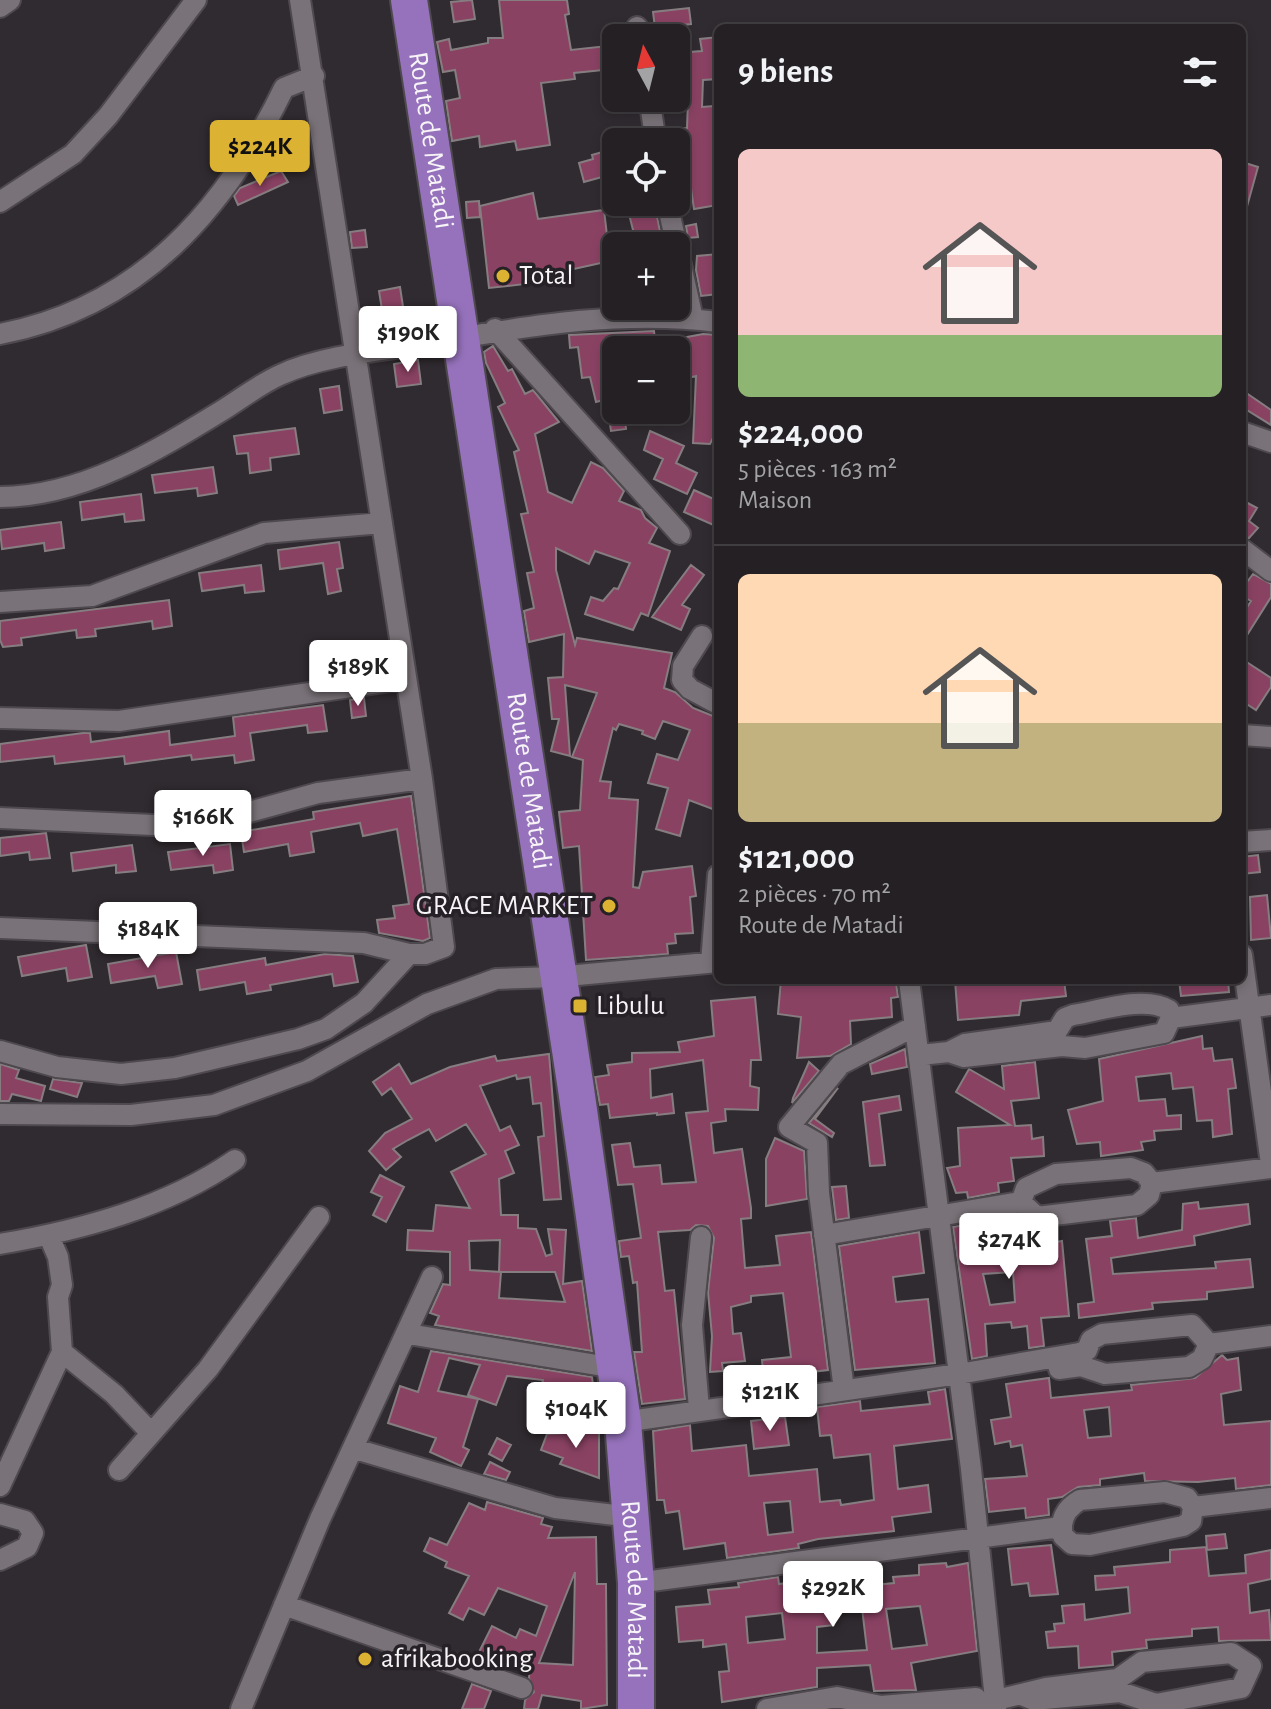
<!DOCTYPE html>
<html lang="fr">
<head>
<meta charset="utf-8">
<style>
	:root { --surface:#242024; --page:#2c282c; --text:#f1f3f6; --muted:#a3a3a6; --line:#413e41; --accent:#dcb233 }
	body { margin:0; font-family:"Alegreya Sans",sans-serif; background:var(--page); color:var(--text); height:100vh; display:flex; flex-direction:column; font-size:30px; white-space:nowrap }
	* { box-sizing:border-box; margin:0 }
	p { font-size:26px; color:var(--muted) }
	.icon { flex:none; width:44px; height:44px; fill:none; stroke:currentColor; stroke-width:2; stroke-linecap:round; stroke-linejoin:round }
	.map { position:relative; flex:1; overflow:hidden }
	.panel { position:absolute; left:714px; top:24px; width:532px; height:960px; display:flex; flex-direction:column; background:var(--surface); border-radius:12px; box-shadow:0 4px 12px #0003,0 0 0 2px var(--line) }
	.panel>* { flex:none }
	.needle { width:52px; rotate:353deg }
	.buttons { position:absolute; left:602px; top:24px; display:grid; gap:16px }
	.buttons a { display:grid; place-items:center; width:88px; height:88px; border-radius:12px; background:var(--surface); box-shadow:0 4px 12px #0003,0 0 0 2px var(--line); font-size:40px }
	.price { position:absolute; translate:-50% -68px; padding:0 18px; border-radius:8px; background:#fff; color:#222; font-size:26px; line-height:52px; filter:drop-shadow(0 2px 4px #0008) }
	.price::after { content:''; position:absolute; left:50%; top:48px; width:24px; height:18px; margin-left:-12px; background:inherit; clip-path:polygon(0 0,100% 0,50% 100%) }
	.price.active { background:var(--accent); color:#111 }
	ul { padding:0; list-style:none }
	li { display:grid; align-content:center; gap:16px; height:424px; padding:0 24px }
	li+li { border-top:2px solid var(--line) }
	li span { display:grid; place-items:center; height:248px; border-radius:12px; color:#555 }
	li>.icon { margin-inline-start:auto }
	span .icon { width:144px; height:144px; fill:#fffc; stroke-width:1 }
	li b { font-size:34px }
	h2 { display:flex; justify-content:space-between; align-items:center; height:96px; padding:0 24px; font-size:34px }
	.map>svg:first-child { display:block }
</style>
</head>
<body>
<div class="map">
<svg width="1271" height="1709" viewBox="0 0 1271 1709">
	<rect width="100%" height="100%" fill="#302b30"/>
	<!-- building -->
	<path fill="#8a4263" stroke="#867d80" stroke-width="2" fill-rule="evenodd" d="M472,0L475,19L454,22L451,2Z
		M499,0H567L569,14L565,15L571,50L616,45V73L603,75V70L574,73L575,79L541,83L550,145L517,150L515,141L480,147L479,136L452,141L446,101L460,98L455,70L443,72L437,42L449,39L451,50L488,43V38H503Z
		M689,8L691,24L655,28L653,12Z
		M718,37V79L703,80L702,107L714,106L718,124V205L694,209L687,161L676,162V142H669L667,130L687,128L689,72L676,74V53L702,51L700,39Z
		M616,148V212H612L602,177L584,182L579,163L593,159L592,155Z
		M1242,162L1258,167L1246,210H1242Z
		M281,171L288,182L238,205L234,196L240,188Z
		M533,193L538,219L604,210L610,261L524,280L525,284L489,288L480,206Z
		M479,201L480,217L467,218L466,202Z
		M626,202H654L663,246H637Z
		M696,224L698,237L688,238L686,226Z
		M365,230L367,247L352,248L350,232Z
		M718,254V294L701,296L696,270L697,256Z
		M400,287L404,313L383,316L379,291Z
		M654,331L656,350H602L611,398L596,402L590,377L582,378L578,347L570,348L569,335Z
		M703,334L718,335V428L710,444L693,443L696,376L676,381V339Z
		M493,346L508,371L512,369L525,394L533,390L559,422L535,434L548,492L572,503L591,462L603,468L624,491L619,501L641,510L645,518L657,528L649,543L670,551L648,616L641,613L633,630L585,614L591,597L603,601L614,588L618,589L630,563L595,551L589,564L556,548V570L575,645L577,638L672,653L664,688L675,692L693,708L718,718V811L689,800L680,836L656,829L668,788L648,783L657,754L678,760L690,730L663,721L655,739L642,734L643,731L619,724L616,730L613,728L600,781L611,782L609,798L638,800L633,887L639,888L643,872L692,866L696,896L690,897L693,933L675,934L676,943L667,944L668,954L586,960L579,846L563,848L559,812L580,810L583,760L572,757L597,693L565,685L570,756L551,751L559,719H552L548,678L563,677L564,634L529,642L524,611L534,608L527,573L534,572L521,514L528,513L514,452L519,450L498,407L505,403L486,363L484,352Z
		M418,360L421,384L397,387L394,364Z
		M339,386L342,410L324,413L320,389Z
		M1242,390L1271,410V425L1242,407Z
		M608,410H624L626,429L611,431Z
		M295,428L299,454L270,458L271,470L250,473L248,453L237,454L234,436Z
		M650,431L684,446L676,463L697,473L687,494L654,479L663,459L644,450Z
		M213,467L217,493L198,496L197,488L155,493L152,475Z
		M694,490L718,501V527L684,512Z
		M141,494L144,520L125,522L124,514L82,520L80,502Z
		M1242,500L1257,508L1249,521L1258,528L1249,538L1242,536Z
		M61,522L64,548L45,551L44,543L2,549L0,530Z
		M339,542L343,568L337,569L341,591L328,594L323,563L280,569L278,550Z
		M261,565L264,591L245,593L244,585L202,591L199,573Z
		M691,565L704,575L682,605L690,609L681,630L652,617Z
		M1253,574L1271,584V597L1242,643V615L1251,601L1242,596V580L1247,582Z
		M169,600L172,626L153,629L152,621L95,629L96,636L77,638L76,630L21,638L22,645L3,647L0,640V621Z
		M1242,659L1271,678V687L1256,710L1242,701Z
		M364,698L366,716L352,718L350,700Z
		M323,705L327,731L308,733L307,725L250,733L254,760L235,763L234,755L192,760L191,755L125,764L124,756L55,764L54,756L0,762V744L83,733H90L91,742L169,731L170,745L235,736L233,717Z
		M411,796L430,938L423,941L379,933L377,920L395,918L393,906L409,904L397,829L363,836L360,823L311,832L314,852L290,856L288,844L244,852L241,832L314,819L313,812Z
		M46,833L50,858L30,860L29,852L0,856V838Z
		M230,844L233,870L214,873L213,865L171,870L168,852Z
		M132,845L136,871L116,873V865L73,871L71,853Z
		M1258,855L1260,872L1242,874V857Z
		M1267,895L1271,938L1251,940L1250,897Z
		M86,945L92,977L68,981L66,968L22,976L18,957Z
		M176,952L182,984L158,988L155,976L111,983L108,964Z
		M325,954L353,956L358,982L334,986L332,974L270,985L271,990L247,994L245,982L200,990L197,970L265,958L266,965Z
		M781,980L835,985V980H891L896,983L898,997L891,998L892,1017L850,1021L851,1044L830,1056L797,1058L801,1017L778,1014Z
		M955,980H1064L1066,996L1021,1001L1019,1015L958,1020Z
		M1179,980H1228L1229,992L1181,996Z
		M755,997L761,1060H751L750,1086L759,1088L758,1110L725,1109L726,1121L711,1123L714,1153L742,1149L751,1208V1218L741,1219L745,1268L780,1265L776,1236L811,1232L828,1370L785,1375L786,1383L764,1385L762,1360L791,1357L783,1293L751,1296V1302L731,1307L733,1334L741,1333L745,1361L722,1363L723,1371L710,1372L712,1336L708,1292L714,1238L708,1226L696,1225L690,1230L658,1232L665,1291L674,1290L685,1399L642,1404L634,1352H642L637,1282L633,1283L629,1256L621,1257L619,1241L641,1238L633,1184L618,1185L612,1145L630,1143L634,1167L660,1165L662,1184L696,1182L686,1113L708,1111L703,1060L650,1069L651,1098L672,1094L674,1113L657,1115V1113L610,1118L608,1104L600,1105L595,1077L609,1075L607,1065L632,1062V1053L680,1052L678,1042L714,1036L711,1001Z
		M1202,1036L1203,1049L1212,1048L1214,1061L1232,1059L1236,1088L1228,1089L1232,1134L1213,1137L1212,1120L1197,1121L1193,1087L1173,1089L1171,1073L1136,1077L1139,1101L1165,1099L1167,1116L1181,1115V1129L1154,1131L1155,1140L1141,1142L1143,1150L1101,1156L1100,1142L1077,1144L1068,1110L1103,1101L1099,1059Z
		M905,1049L907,1067L872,1074L870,1064Z
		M549,1054L561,1199L544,1200L538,1137L544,1136L541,1103L533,1104L530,1077L517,1079L516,1075L480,1086L500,1131L510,1126L519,1145L505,1151L514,1173L499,1179L501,1215H518V1228L536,1229L546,1256L552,1254L548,1229L566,1230L563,1284L582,1281L592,1351L435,1325L439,1316L430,1313L443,1284L450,1285V1252L407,1250L408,1230L433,1231L436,1205L470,1208L451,1172L486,1154L466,1124L436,1141L429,1129L408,1140L393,1149L401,1157L386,1170L369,1151L385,1133L412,1119L391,1088L382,1095L373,1082L399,1064L411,1084L450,1067L495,1056L497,1061ZM500,1240L499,1272H555L565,1302L499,1298L501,1272L470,1270L469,1241Z
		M809,1062L819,1071L792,1103L793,1098Z
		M1035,1062L1039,1098L1011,1101L1015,1126L1031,1125L1032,1139L1043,1137L1044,1156L1011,1158L1014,1181L998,1183L999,1192L968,1198L967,1192L956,1193L947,1168L960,1166L958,1128L1010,1125L956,1092L969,1069L1004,1089L1002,1066Z
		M0,1064L19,1070L16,1078L45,1086L41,1101L12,1094L9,1101H0Z
		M53,1079L82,1083L77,1097L50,1089Z
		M838,1088L815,1119L834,1133L832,1137L809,1123Z
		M899,1096L901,1110L879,1114L885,1165L870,1166L863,1102Z
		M775,1138L804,1151L807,1199L766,1206V1159Z
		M380,1175L404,1187L386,1222L373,1215L382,1197L371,1192Z
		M846,1186L849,1218L836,1220L832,1187Z
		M1198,1202L1199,1209L1248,1204L1250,1224L1194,1236L1195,1245L1111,1258L1113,1274L1216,1268L1215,1262L1250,1259L1253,1287L1207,1292V1299L1152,1303L1153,1309L1079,1318L1078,1304L1094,1302L1086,1239L1112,1236L1110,1221L1136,1218L1138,1238L1182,1230L1183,1204Z
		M1010,1217L1013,1241L1056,1237V1242L1062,1241L1069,1316L1041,1318L1044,1346L1029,1348L1027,1326L1012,1328L1011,1322L985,1324L987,1356L972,1359L953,1227ZM1013,1272L1015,1302L990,1305L983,1274Z
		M919,1232L924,1273L893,1277L896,1302L928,1299L935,1363L855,1370L839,1246Z
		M431,1351L592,1377L596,1409L555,1413L556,1425L542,1422L539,1393L543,1380L507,1376L496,1405L468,1395L480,1365L449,1358L438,1391L478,1399L463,1447L469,1450L461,1466L430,1452L436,1438L388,1423L400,1386L418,1392Z
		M1222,1355L1227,1360L1238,1358L1241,1390L1221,1394L1224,1425L1271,1421V1485L1236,1489L1235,1478L1198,1482L1145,1481L1144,1473L1100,1479V1485L1078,1487L1062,1497L1048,1499L1049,1515L1026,1518L1025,1508L989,1512L985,1479L1027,1476L1022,1445L1011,1447L1010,1441L995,1444L991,1420L1011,1417L1006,1384L1049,1378L1051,1398L1132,1390L1131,1385L1195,1378ZM1109,1407L1111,1436L1088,1438L1084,1410Z
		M945,1389L952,1439L894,1446L898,1489L928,1485L931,1512L892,1517L894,1531L818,1539L798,1544L799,1548L727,1558L725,1543L684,1549L679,1511L666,1513L664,1500H657L653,1431L690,1425L692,1451L746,1445L749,1476L817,1469L820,1502L840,1500L841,1505L874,1500L870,1454L834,1458L831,1435L820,1436L817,1407L860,1401L861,1411L930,1404L928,1392ZM790,1501L793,1532L768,1535L764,1503Z
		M785,1417L789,1445L754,1449L751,1421Z
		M599,1431V1478L560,1464L563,1458L541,1450L547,1434Z
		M497,1438L511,1445L502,1461L489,1454Z
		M490,1462L510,1472L506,1480L484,1474Z
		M487,1502L543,1518L541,1524L552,1527L548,1538L596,1537L597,1584H606L607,1705L581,1709V1701L542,1695L538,1709H524L525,1700L534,1692L529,1678L530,1664L499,1652L493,1664L476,1658L492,1626L516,1638L520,1629L536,1636L547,1606L498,1588L484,1615L469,1608L463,1620L449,1613L469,1576L445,1567L447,1562L424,1551L430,1538L447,1545L469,1503L485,1510ZM575,1572L573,1665L539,1663Z
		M1225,1534L1227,1548L1207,1550L1206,1536Z
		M1051,1545L1058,1594L1030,1596L1028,1583L1012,1585L1008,1549Z
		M1206,1547L1209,1576L1246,1573L1245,1555L1271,1550V1579L1248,1584L1250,1613L1269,1610L1271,1640L1219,1641L1218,1627L1192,1629V1636L1146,1640L1147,1648L1112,1652L1113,1665L1079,1668L1078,1646L1048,1648L1046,1632L1055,1631L1054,1624L1064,1623L1062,1606L1084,1604L1085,1620L1130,1613L1128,1587L1096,1590L1095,1576L1115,1575L1114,1567L1170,1562V1550Z
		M946,1563L947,1567L968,1563L977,1651L911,1663L916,1690L874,1691L870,1665L817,1668V1687L722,1702L719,1672L729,1671L726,1644L703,1647V1640L679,1642L676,1607L710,1604L708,1590L739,1587L738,1583L778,1577L779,1584L843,1575L844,1588L894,1583L893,1577L919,1575V1565ZM920,1606L927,1645L892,1649L886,1609ZM862,1608L867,1650L817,1653V1627L834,1625L835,1611ZM782,1613L785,1639L748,1643L746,1617Z
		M472,1684L491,1691L484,1709H462Z"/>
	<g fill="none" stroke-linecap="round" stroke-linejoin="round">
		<defs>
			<path id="street" d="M0,7L10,0
				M637,27L639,38
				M649,98L656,142
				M0,202L73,154L108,116L196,0
				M667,202L693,319
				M495,329L680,534
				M0,334C140,307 225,210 284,88L314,76
				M1242,432L1271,442
				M0,497C81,497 156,451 223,410C242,398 260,384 280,375C318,357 375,351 416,345C518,328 615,309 718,322
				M1242,549L1271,571
				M0,602L92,596L264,533L382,523
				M702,636L683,666L682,680L690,689L718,704
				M0,718L119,721L405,679
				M1242,735L1271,737
				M0,818L175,826L235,816L318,793L422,779
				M1242,842L1271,840
				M0,928L364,943L409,954
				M1242,955L1271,1164
				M711,963L718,875
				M909,980L971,1469L996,1709
				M1171,1018L1271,1005
				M0,1051L57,1067L121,1074L175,1068L298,1039L326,1029L364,1003L409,954H425L444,947L422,779L300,0
				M920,1055L949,1052L965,1044L1057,1031L1065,1018L1073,1015C1099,1011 1145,995 1169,1010L1171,1018L1164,1033L1085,1048L1062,1046L964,1057L949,1052
				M0,1114L131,1115L214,1105L307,1071L427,1004L496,979L556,977L718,962
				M1131,1168L1144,1173L1152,1183L1149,1195L1137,1205L1037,1217L1021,1202L1026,1188L1056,1174Z
				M1152,1183L1271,1168
				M824,1235L1021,1202
				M0,1244C82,1230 167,1207 235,1160
				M408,1334L615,1368
				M1209,1344L1271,1336
				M62,1352L114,1394L151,1433
				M1059,1369L1081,1366L1105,1374L1189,1367L1202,1359L1209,1344
				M844,1390L819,1193L817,1143L789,1127L841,1064L915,1026
				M699,1409L692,1325L701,1237
				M623,1422L959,1374L1079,1353L1087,1350L1091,1340L1102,1334L1192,1325L1209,1344
				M355,1449L555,1508L632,1517
				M119,1470L208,1369L319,1217
				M0,1486L62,1352L58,1297L62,1285L58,1257L49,1236
				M1165,1492L1187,1498L1193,1507L1191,1521L1183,1526L1090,1545L1072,1544L1063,1536C1059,1520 1066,1508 1080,1500Z
				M1193,1507L1271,1498
				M0,1514L25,1521L33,1533L27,1547L0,1560
				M636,1583L1061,1527
				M284,1605L522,1688
				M241,1709L320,1519L432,1277
				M767,1709L837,1697L881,1706L976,1698
				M959,1709L1046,1688L1118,1679L1142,1662L1231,1653L1251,1666L1241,1688L1156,1704L1120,1692L1034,1700L1024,1696"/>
			<g id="highway">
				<path id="s1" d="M409,0L576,1089L623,1422L636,1583V1709"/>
			</g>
		</defs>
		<!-- street casing -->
		<use href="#street" stroke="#4e494e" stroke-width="24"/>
		<!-- highway casing -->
		<use href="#highway" stroke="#4e494e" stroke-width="40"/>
		<!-- street -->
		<use href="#street" stroke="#797278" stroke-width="20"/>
		<!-- highway -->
		<use href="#highway" stroke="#9672bc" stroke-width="36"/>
	</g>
	<!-- markers -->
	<g fill="#dcb233" stroke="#262126" stroke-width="3">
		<circle cx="503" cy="276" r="8"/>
		<circle cx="609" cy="906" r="8"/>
		<rect x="572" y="998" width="16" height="16" rx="4"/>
		<circle cx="365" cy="1659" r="8"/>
	</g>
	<g text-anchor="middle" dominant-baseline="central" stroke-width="7" stroke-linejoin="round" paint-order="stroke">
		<!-- street labels -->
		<g font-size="28" fill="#f7f4f7" stroke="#262126">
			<text stroke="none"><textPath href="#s1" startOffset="142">Route de Matadi</textPath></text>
			<text stroke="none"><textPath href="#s1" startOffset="790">Route de Matadi</textPath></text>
			<text stroke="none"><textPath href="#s1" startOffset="1606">Route de Matadi</textPath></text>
		</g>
		<!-- poi labels -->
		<g font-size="28" fill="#f7f4f7" stroke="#262126" text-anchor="start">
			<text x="519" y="276">Total</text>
			<text x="593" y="906" text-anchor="end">GRACE MARKET</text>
			<text x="596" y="1006">Libulu</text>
			<text x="381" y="1659">afrikabooking</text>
		</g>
	</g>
</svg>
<div class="buttons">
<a><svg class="needle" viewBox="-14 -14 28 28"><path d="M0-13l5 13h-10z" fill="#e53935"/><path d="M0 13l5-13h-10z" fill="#a3a3a6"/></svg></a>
<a><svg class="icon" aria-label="locate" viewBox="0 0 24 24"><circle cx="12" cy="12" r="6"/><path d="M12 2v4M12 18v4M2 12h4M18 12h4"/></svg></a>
<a>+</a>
<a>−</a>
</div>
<b class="price active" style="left:260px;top:188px">$224K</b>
<b class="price" style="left:408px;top:374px">$190K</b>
<b class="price" style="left:358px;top:708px">$189K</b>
<b class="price" style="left:203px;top:858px">$166K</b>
<b class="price" style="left:148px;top:970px">$184K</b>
<b class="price" style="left:1009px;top:1281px">$274K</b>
<b class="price" style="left:770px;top:1433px">$121K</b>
<b class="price" style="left:576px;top:1450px">$104K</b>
<b class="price" style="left:833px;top:1629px">$292K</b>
<section class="panel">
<h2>9 biens<svg class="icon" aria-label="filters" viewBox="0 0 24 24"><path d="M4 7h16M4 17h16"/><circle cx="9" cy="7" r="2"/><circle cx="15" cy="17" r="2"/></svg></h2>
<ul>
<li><span style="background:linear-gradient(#f6c9c9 75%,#8fb573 0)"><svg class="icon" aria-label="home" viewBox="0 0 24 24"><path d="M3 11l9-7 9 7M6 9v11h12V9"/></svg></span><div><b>$224,000</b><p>5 pièces · 163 m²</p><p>Maison</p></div></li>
<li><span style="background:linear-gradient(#ffd9b3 60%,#c2b280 0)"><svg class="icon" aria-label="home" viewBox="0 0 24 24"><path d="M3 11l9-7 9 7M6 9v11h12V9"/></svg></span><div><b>$121,000</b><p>2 pièces · 70 m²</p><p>Route de Matadi</p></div></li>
</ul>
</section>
</div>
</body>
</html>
